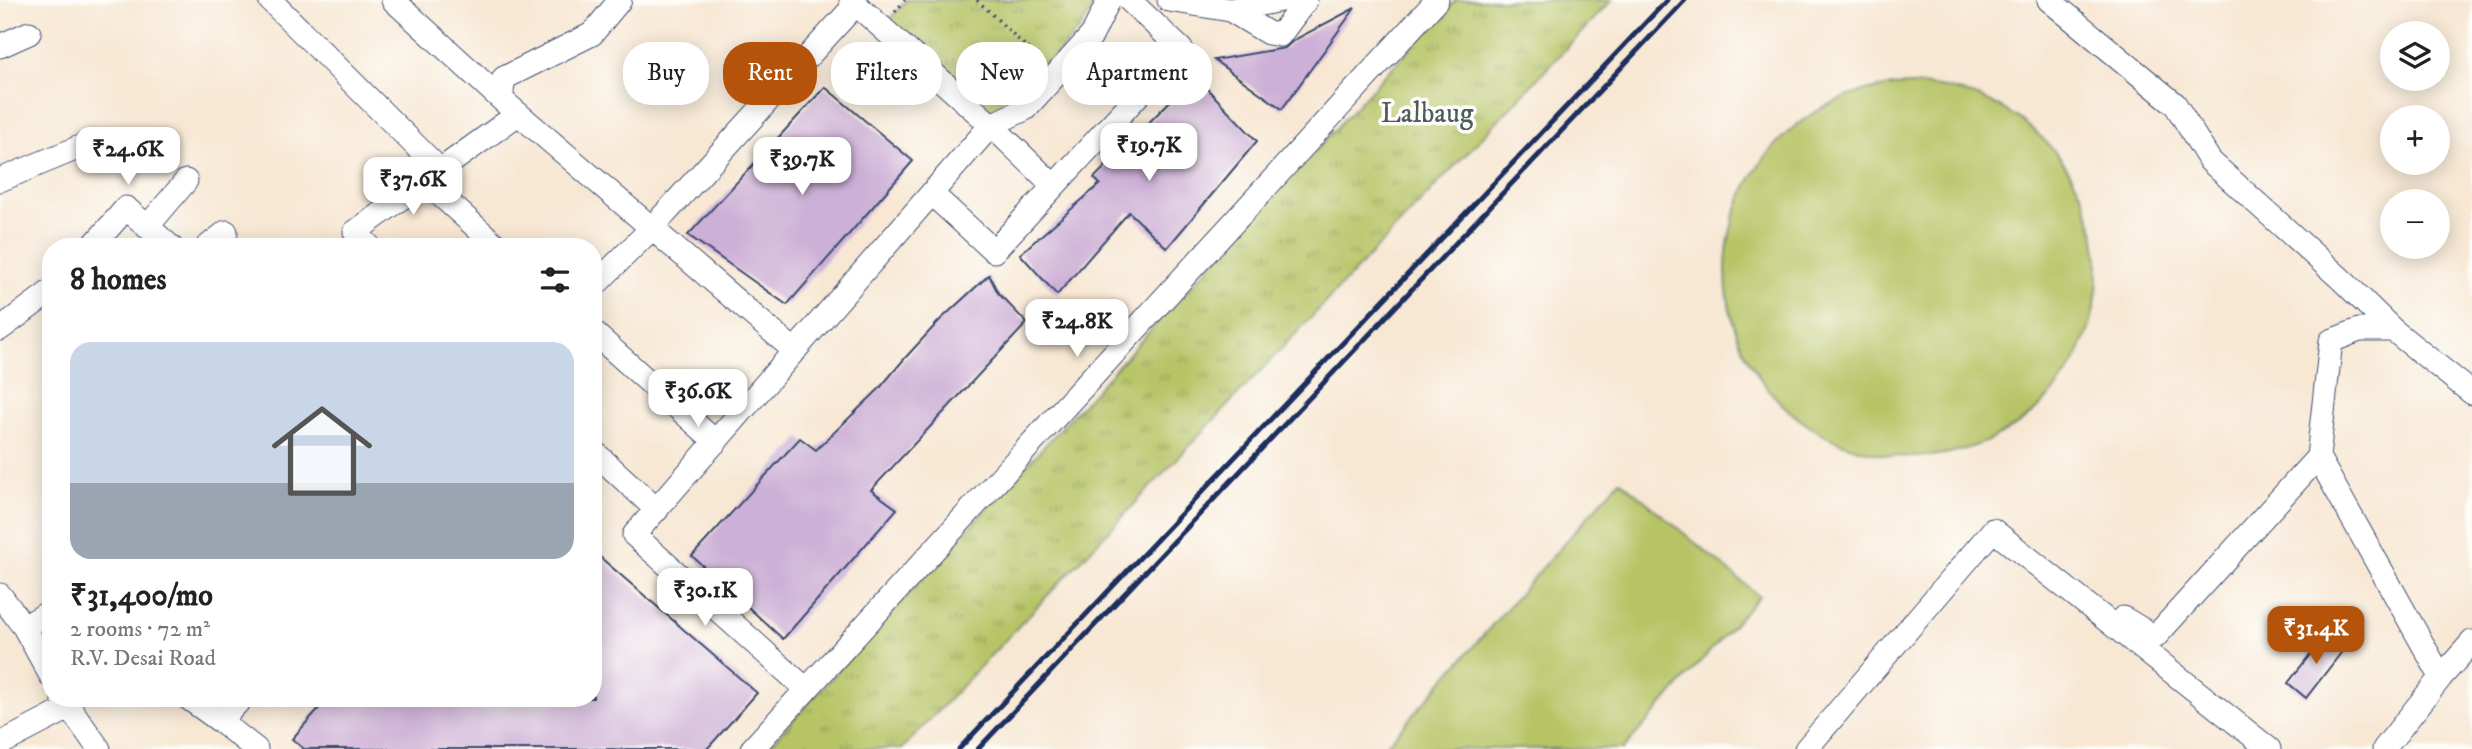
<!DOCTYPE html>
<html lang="en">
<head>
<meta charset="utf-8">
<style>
	:root { --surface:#fff; --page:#f6f6f6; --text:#222; --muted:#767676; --accent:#b45309 }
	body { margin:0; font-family:"IM FELL DW Pica",serif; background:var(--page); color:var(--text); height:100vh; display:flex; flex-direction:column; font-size:26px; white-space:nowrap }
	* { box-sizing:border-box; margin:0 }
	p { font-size:23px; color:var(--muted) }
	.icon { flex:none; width:38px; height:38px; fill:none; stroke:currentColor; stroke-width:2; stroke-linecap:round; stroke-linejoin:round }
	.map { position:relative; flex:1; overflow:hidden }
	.drawer { position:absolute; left:42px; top:238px; width:560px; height:469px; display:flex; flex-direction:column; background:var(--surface); border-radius:28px; box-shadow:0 4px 18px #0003 }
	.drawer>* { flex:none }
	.hud { position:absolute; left:623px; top:42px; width:665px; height:63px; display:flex; gap:14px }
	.buttons { position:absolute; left:2380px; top:21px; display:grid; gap:14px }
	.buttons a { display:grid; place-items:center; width:70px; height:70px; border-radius:50%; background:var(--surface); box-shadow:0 4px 18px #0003; font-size:35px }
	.price { position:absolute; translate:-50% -60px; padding:0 16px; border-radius:14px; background:#fff; color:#222; font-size:23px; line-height:46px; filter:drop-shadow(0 2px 4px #0008) }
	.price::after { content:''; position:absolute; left:50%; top:42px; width:21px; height:16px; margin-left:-10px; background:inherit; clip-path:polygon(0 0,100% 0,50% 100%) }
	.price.current { background:var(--accent); color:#fff }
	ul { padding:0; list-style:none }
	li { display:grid; align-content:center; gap:14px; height:371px; padding:0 28px }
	li span { display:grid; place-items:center; height:217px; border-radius:21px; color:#555 }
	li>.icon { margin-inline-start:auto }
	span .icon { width:126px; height:126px; fill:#fffc; stroke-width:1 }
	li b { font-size:30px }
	h2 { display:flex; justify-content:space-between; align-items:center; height:84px; padding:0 28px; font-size:30px }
	.chip { padding:0 24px; border-radius:28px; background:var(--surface); box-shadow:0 4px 18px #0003; font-size:24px; line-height:63px }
	.chip.current { background:var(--accent); color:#fff }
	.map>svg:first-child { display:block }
</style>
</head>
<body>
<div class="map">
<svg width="2472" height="749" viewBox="0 0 2472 749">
	<defs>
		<pattern id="park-tufts" width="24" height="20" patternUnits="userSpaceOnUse" patternTransform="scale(1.75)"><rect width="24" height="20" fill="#b7c466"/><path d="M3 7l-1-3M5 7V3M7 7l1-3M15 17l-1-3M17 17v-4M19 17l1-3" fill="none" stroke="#94a057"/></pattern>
	</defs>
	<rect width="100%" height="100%" fill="#fdfcf7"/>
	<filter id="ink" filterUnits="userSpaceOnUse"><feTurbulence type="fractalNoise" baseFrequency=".0143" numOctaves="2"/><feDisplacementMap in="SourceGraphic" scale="14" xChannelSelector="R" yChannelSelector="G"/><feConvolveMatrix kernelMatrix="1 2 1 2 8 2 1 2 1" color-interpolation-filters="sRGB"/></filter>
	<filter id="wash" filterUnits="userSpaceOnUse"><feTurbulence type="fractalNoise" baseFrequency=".00686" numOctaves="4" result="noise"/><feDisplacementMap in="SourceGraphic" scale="28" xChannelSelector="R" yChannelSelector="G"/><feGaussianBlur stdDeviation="1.57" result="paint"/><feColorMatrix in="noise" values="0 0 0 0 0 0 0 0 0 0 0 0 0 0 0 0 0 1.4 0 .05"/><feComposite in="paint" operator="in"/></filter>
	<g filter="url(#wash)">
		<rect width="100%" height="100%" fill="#f7e7d3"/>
		<!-- green -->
		<path fill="#b7c466" stroke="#697a62" stroke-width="2" d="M1726 271a186 186 0 1 1 372 0a186 186 0 1 1-372 0Z
			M1620,480L1759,596L1623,749H1383Z"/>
		<!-- park -->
		<path fill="url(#park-tufts)" stroke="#697a62" stroke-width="2" d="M907,0H1098L1080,29L991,125L888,21Z
			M1456,0H1612L902,749H777L771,744L1370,91Z"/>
		<g id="blocks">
			<!-- building -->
			<path fill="#cdb0d7" d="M1355,8L1282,109L1214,60L1285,48L1294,40Z
				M1195,76L1257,141L1167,248L1129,212L1057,295L1020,254L1100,184L1094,178Z
				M825,87L913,161L787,305L688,235Z
				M989,275L998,293L1027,323L871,490L897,509L783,639L692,556L800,438L816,450L879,389L905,358L939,321Z
				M593,551L757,693L707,749H304L292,739L328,698H593Z
				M2326,634L2344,649L2306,698L2288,683Z"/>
		</g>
	</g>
	<g filter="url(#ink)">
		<use href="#blocks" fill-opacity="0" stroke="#3c4b70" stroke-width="2"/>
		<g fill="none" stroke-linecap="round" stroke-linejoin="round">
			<defs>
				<path id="minor" d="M270,0L440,170
					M393,0L501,99
					M620,0L592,34L504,78L501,99L795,351
					M1109,0L1092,35L1025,109L991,125L1054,186L1181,49L1129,0
					M1169,0L1230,10L1281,0
					M2049,0L2175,104L2210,161L2342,280L2393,330
					M1230,10L1268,33L1280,35L1306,0
					M0,46L29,33
					M0,180L92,142
					M932,194L994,251L1054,186
					M147,227L186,181
					M92,247L126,208L171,247
					M207,247L226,232
					M370,247L355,232L425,181
					M498,247L425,181L518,114
					M593,287L652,228L856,4
					M0,329L51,291
					M593,332L716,442
					M593,451L657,510
					M2318,457L2331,341L2359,330H2393L2472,393
					M0,595L24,627L51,676
					M2123,618L2155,637L2318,457L2441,677
					M24,627L51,611
					M806,689L634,535L991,125L851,0
					M63,698L99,749
					M188,698L220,721
					M242,698L220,721L256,749
					M0,744L69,708
					M752,749L1437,0
					M1806,749L1993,530L2269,749
					M2384,749L2441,677L2472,642"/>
			</defs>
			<!-- minor casing -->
			<use href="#minor" stroke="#3c4b70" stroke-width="25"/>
			<!-- path -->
			<path stroke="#3c4b70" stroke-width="3.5" stroke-dasharray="2 5" stroke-linecap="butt" d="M977,0L1042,62
				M895,12L905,0"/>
			<!-- minor -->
			<use href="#minor" stroke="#fff" stroke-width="23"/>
			<!-- rail -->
			<path stroke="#1b2f5e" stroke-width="5" d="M959,749L1667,0
				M978,749L1685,0"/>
		</g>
	</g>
	<g text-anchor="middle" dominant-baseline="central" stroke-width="7" stroke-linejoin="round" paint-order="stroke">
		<!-- park labels -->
		<g font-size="28" fill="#4a5c60" stroke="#fdfcf7">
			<text x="1427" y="113">Lalbaug</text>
		</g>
	</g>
</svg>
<div class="buttons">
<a><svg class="icon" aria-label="layers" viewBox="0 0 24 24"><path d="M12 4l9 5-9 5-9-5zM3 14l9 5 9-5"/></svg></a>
<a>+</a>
<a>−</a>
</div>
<b class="price" style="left:1149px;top:183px">₹19.7K</b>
<b class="price" style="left:128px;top:187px">₹24.6K</b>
<b class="price" style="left:802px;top:197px">₹39.7K</b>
<b class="price" style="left:413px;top:217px">₹37.6K</b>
<b class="price" style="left:1077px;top:359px">₹24.8K</b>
<b class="price" style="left:698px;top:429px">₹36.6K</b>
<b class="price" style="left:705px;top:628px">₹30.1K</b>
<b class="price current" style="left:2316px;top:666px">₹31.4K</b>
<div class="hud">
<a class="chip">Buy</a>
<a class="chip current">Rent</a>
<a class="chip">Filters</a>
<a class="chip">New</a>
<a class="chip">Apartment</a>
</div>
<section class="drawer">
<h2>8 homes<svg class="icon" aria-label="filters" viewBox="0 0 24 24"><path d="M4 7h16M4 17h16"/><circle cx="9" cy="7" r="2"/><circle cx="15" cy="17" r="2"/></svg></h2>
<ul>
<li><span style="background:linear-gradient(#c9d6e8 65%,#9aa5b1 0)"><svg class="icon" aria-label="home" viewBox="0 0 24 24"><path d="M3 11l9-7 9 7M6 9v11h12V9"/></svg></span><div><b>₹31,400/mo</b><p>2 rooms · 72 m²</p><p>R.V. Desai Road</p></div></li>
</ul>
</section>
</div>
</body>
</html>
